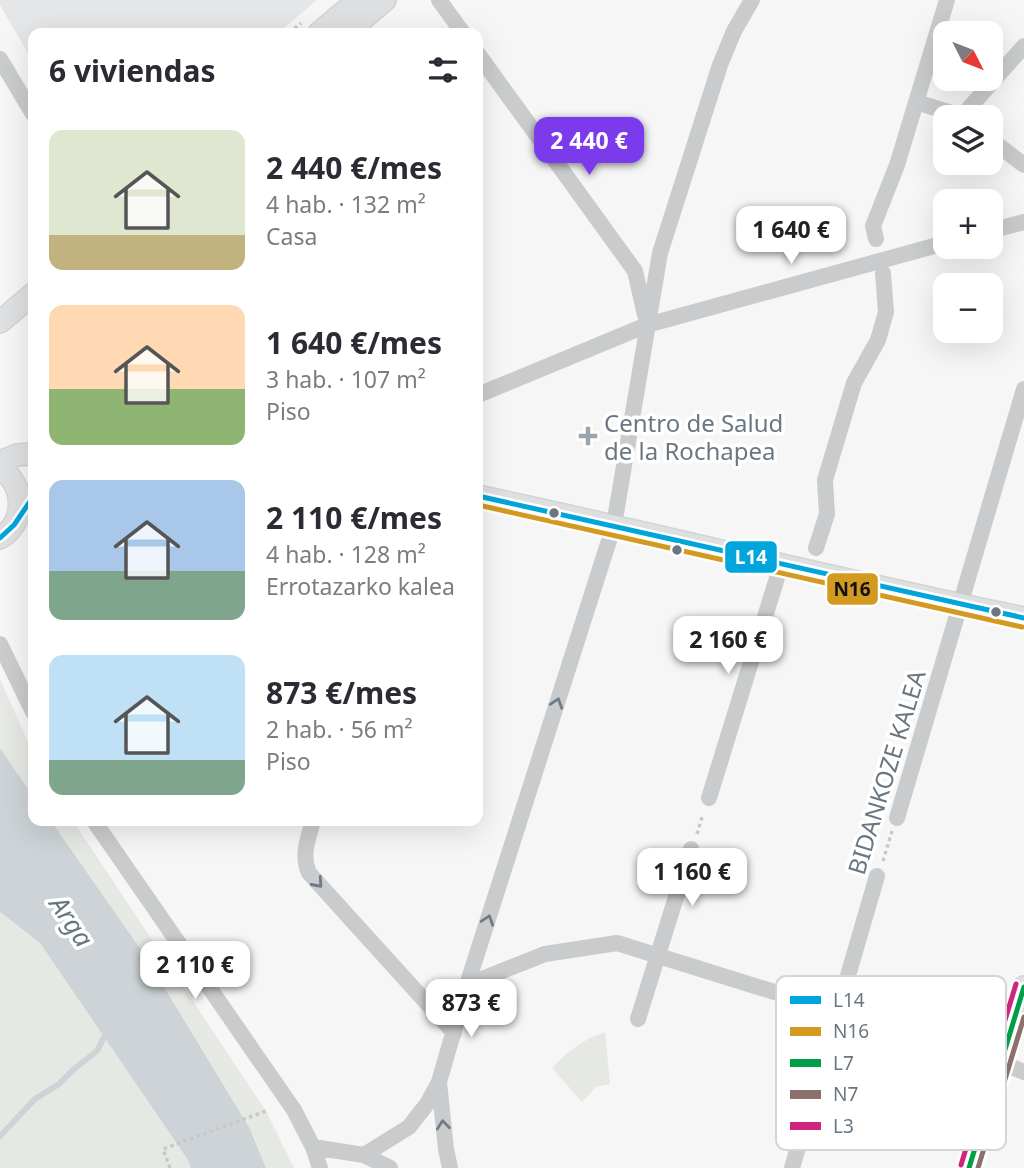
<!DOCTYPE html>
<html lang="es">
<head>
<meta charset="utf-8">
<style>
	:root { --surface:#fff; --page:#f7f7f7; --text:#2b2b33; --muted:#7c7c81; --accent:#7c3aed }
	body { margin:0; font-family:"Noto Sans",sans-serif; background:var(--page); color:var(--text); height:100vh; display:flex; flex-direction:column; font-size:26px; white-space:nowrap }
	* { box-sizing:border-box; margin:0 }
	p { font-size:23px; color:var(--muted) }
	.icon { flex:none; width:38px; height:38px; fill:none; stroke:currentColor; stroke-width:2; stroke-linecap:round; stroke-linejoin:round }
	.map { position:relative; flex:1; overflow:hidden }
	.side { position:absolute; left:28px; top:28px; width:455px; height:798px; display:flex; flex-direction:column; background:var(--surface); border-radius:14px; box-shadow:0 7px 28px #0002 }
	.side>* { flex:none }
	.needle { width:46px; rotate:132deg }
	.buttons { position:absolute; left:933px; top:21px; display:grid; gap:14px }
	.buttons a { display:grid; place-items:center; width:70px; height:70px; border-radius:14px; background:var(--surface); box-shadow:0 7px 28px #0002; font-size:35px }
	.price { position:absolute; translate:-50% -60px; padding:0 16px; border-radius:14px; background:#fff; color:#222; font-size:23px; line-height:46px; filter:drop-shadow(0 2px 4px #0008) }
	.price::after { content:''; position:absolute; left:50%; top:42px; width:21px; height:16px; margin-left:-10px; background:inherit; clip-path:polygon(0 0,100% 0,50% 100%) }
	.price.current { background:var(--accent); color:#fff }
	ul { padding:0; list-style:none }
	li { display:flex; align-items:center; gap:21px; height:175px; padding:0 21px }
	li span { display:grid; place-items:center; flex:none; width:196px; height:140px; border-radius:14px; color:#555 }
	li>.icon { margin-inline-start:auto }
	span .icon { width:84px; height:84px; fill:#fffc; stroke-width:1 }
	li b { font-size:30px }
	h2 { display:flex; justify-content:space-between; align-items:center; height:84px; padding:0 21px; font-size:30px }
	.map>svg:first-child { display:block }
</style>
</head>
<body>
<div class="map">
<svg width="1024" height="1168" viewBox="0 0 1024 1168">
	<rect width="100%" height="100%" fill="#f6f6f6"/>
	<!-- built -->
	<path fill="#e5e6e7" d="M0,0H317L278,33H33V62L0,5Z"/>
	<!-- green -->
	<path fill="#e6e8e4" d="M0,679L33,753V796L0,748Z
		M51,821H73L266,1111L294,1168H266L252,1133L144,954Z
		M0,912L40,943L188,1160L191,1168H0Z
		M605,1032L610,1084L596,1087L582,1102L552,1068C568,1051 582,1040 605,1032Z"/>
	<!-- water -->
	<path fill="#cdd3d6" d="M0,748L33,796V821H51L144,954L250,1129L266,1168H191L188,1160L40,943L0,912Z"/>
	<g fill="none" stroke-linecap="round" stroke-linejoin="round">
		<!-- stream -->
		<path stroke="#cdd3d6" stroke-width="6" d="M0,1136L35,1099L59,1084L74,1069L97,1051L107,1031"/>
		<defs>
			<path id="secondary" d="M319,33L358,0
				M346,33L385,0
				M0,322L33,294
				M0,462L17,455L33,454
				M0,468C25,484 27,522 0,538
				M478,496C660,535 841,581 1024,618
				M969,1168L1024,987"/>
		</defs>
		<!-- secondary casing -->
		<use href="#secondary" stroke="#d3d4d4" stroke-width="24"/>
		<!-- path -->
		<path stroke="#c7c8c9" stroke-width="3.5" stroke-dasharray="3.5 3.5" stroke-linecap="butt" d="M289,33L301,23
			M697,834L703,814
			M883,861L892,831
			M170,1168L163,1149L266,1111"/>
		<!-- street -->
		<path stroke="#c9cbcc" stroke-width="16" d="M439,0L463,33
			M478,54L635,271L645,315
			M0,59L33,114
			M916,102L964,117
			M962,116L1024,46
			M990,139L1024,165
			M990,231L1024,222
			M876,239L873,226L897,165L947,0
			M478,395L647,325L945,243
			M816,548L827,514L825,480L854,383L878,340L886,312L883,273
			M0,644L33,712
			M709,798L781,565
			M897,818L1024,389
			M94,821L294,1110L313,1147L320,1168
			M313,821C308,839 301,855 309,873L454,1033
			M467,985L545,954L617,943L1002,1063L1024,1072
			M638,1019L691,849
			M439,1082L446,1149L450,1168
			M313,1147L364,1155L390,1168
			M364,1155L409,1127L427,1104L439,1082L467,985L614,525L660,253L720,65L734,31L752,0
			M792,1168L877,876"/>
		<!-- secondary -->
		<use href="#secondary" stroke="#dedfe0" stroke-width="21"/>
		<defs>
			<path id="bus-1" d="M478,496L1024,618
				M0,538L14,525L33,497"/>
			<path id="bus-2" d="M478,505L1022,627"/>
			<path id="bus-3" d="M969,1168L1024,987"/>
			<path id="bus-4" d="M978,1168L1024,1017"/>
			<path id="bus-5" d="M961,1165L1016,984"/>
		</defs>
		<!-- bus-1 casing -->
		<use href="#bus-1" stroke="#fff" stroke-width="10"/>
		<!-- bus-2 casing -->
		<use href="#bus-2" stroke="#fff" stroke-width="10"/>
		<!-- bus-3 casing -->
		<use href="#bus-3" stroke="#fff" stroke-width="10"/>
		<!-- bus-4 casing -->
		<use href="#bus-4" stroke="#fff" stroke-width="10"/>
		<!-- bus-5 casing -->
		<use href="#bus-5" stroke="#fff" stroke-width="10"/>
		<!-- bus-1 -->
		<use href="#bus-1" stroke="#00a5db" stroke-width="5"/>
		<!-- bus-2 -->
		<use href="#bus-2" stroke="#d49a20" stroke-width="5"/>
		<!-- bus-3 -->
		<use href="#bus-3" stroke="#009e49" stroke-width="5"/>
		<!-- bus-4 -->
		<use href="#bus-4" stroke="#8c706b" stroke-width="5"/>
		<!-- bus-5 -->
		<use href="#bus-5" stroke="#ce267c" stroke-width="5"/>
	</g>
	<!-- one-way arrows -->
	<defs><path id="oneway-chevron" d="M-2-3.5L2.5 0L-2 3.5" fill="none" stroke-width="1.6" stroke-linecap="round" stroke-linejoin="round" transform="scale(1.75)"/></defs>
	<g stroke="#6f7b86">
		<use href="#oneway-chevron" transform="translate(557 703) rotate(-72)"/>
		<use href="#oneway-chevron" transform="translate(318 883) rotate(48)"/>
		<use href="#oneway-chevron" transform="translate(488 920) rotate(-72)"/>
		<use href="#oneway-chevron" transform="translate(443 1125) rotate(-96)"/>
	</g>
	<!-- markers -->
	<path fill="#9ba3ab" stroke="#fff" stroke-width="2.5" d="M584.5 425.5h7v7h7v7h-7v7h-7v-7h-7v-7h7z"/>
	<g fill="#6a7782" stroke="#fff" stroke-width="2.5">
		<circle cx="554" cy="513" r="6"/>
		<circle cx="677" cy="550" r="6"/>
		<circle cx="996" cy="612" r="6"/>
	</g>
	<g text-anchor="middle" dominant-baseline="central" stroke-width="7" stroke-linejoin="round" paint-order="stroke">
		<!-- poi labels -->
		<g font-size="24" fill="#6a7782" stroke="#fff" text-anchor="start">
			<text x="604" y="422">Centro de Salud<tspan x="604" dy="28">de la Rochapea</tspan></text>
		</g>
		<!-- street labels -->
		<g font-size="24" fill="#6a7782" stroke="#fff">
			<text transform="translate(886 772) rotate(-73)">BIDANKOZE KALEA</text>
		</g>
		<!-- water labels -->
		<g font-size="26" font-style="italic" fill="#66777e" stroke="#fff">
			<text transform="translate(72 921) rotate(56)">Arga</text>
		</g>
	</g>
	<!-- legend -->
	<rect x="776" y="976" width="230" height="174" rx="10" fill="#fff" stroke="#d2d6da" stroke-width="2"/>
	<rect x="790" y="996" width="31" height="8" fill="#00a5db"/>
	<rect x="790" y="1027" width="31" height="9" fill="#d49a20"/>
	<rect x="790" y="1059" width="31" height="8" fill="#009e49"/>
	<rect x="790" y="1090" width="31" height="9" fill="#8c706b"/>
	<rect x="790" y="1122" width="31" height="8" fill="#ce267c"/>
	<g font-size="19" fill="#6a7782">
		<text x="833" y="1007">L14</text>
		<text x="833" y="1038">N16</text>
		<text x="833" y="1070">L7</text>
		<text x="833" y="1101">N7</text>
		<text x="833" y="1133">L3</text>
	</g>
	<g stroke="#fff" stroke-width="2.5">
		<rect x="724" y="540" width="54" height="34" rx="7" fill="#00a5db"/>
		<rect x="826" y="572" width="53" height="34" rx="7" fill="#d49a20"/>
	</g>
	<g font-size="19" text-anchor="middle" font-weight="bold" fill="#fff">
		<text x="751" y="564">L14</text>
	</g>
	<g font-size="19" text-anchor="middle" font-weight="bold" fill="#111">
		<text x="852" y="596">N16</text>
	</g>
</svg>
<div class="buttons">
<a><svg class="needle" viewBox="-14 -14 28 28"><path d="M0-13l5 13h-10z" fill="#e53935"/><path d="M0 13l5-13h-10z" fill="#7c7c81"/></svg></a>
<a><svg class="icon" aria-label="layers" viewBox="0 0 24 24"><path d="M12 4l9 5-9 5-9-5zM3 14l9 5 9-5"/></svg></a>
<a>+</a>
<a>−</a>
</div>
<b class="price current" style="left:589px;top:177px">2 440 €</b>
<b class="price" style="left:791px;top:266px">1 640 €</b>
<b class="price" style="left:728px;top:676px">2 160 €</b>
<b class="price" style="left:692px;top:908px">1 160 €</b>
<b class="price" style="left:195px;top:1001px">2 110 €</b>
<b class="price" style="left:471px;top:1039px">873 €</b>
<section class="side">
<h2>6 viviendas<svg class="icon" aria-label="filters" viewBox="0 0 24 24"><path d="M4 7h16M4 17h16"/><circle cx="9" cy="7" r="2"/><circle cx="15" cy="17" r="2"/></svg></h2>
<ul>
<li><span style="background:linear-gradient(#dfe7d0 75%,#c2b280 0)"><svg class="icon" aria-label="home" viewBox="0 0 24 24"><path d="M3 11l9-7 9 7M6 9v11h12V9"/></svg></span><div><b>2 440 €/mes</b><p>4 hab. · 132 m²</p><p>Casa</p></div></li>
<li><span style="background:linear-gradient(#ffd9b3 60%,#8fb573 0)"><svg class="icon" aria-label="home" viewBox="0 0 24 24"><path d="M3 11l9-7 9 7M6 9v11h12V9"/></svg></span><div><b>1 640 €/mes</b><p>3 hab. · 107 m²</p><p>Piso</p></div></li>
<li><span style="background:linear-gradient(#a9c7e8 65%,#7fa58c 0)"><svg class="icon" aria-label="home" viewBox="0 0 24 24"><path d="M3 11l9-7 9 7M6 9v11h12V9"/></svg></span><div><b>2 110 €/mes</b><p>4 hab. · 128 m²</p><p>Errotazarko kalea</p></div></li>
<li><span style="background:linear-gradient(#bfe0f5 75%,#7fa58c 0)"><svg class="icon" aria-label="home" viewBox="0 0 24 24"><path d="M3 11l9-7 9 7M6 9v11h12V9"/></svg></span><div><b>873 €/mes</b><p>2 hab. · 56 m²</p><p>Piso</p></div></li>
</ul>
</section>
</div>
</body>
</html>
